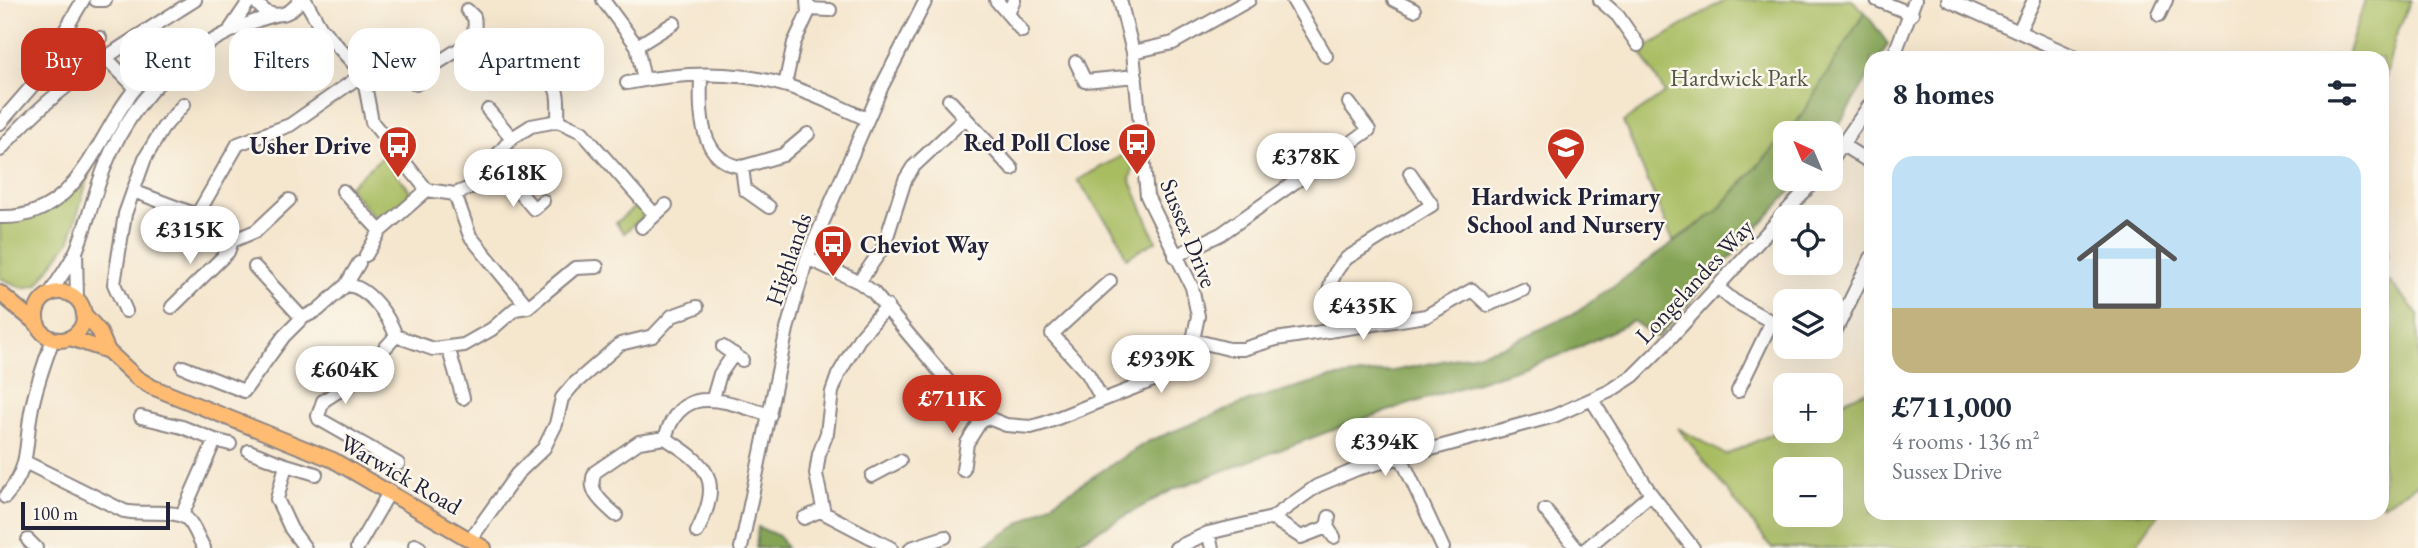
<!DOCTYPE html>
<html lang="en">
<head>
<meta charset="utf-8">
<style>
	:root { --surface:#fff; --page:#f6f6f7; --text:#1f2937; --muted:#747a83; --line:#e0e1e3; --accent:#c8321e }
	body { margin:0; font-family:"EB Garamond",serif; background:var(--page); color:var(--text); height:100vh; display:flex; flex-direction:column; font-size:26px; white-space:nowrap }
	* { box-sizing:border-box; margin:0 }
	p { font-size:23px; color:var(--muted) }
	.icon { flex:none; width:38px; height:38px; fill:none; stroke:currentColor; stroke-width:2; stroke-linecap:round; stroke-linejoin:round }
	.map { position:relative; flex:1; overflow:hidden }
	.sheet { position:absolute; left:1864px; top:51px; width:525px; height:469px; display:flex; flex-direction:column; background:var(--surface); border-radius:21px; box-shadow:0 7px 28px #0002 }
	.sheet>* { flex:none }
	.top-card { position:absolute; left:21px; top:28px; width:665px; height:63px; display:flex; gap:14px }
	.needle { width:46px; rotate:316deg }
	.fabs { position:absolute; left:1773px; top:121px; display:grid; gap:14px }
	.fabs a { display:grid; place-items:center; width:70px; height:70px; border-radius:14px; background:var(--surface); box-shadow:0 7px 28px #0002; font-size:35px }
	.scale { position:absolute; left:21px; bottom:18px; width:149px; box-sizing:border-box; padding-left:7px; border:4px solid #22223b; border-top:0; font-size:19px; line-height:24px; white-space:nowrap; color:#22223b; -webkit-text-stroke:5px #fbf7ec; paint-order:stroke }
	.price { position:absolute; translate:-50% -60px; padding:0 16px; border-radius:24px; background:#fff; color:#222; font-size:23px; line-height:46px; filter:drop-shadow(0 2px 4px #0008) }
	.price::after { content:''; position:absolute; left:50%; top:42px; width:21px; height:16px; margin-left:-10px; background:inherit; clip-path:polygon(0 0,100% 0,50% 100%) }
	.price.current { background:var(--accent); color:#fff }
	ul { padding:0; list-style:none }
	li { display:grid; align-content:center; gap:14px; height:371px; padding:0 28px }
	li+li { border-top:2px solid var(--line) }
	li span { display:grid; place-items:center; height:217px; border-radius:21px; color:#555 }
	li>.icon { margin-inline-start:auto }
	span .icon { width:126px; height:126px; fill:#fffc; stroke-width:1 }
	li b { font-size:30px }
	h2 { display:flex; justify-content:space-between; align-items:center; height:84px; padding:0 28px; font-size:30px }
	.tag { padding:0 24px; border-radius:21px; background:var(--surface); box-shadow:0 7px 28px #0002; font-size:24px; line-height:63px }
	.tag.current { background:var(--accent); color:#fff }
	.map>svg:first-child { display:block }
</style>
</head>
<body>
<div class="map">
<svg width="2418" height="548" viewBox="0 0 2418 548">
	<rect width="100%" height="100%" fill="#fbf7ec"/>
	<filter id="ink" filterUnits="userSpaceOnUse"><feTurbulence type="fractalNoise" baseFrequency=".0143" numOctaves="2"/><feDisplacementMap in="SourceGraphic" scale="14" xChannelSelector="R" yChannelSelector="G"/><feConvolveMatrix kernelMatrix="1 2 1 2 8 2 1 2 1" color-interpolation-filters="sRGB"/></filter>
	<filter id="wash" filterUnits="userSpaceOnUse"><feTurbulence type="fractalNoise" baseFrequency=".00686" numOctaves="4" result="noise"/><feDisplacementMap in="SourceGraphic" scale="28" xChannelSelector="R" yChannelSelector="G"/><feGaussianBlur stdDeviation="1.57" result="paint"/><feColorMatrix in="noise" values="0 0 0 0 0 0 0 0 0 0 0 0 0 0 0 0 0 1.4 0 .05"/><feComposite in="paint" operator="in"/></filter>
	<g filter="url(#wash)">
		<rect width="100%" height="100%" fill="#f5e6ce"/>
		<!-- green -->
		<path fill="#a8bc61" stroke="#656f4e" stroke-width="2" fill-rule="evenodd" d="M1725,0H1852L1865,12L1799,119L1716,212L1673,241L1623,122L1665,93L1640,51Z
			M2365,0H2411L2395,38L2382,93V58H2346Z
			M1130,151L1133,169L1130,179L1156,241L1126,258L1118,237L1077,180Z
			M382,157L409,189V199L385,220L376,219L348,187Z
			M2382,158L2387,257L2382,258Z
			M90,171L70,240L37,285L23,288L0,278V219L54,206Z
			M637,205L643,212L642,218L624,233L616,223Z
			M2390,282L2418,314V484L2382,505V285Z
			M1871,389V513H2159L2134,548H1772L1678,428L1726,455L1785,428V430H1830L1831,407ZM1785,469H1830V514H1785Z"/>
		<!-- forest -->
		<path fill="#86a457" stroke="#546349" stroke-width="2" d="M1865,12L1888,44L1880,58H1871V72L1831,138L1830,133H1787L1799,119Z
			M1785,136V178L1802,179L1657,338L1633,321L1567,353L1354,422L1172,490L1066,548H982L1147,442L1251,400L1328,378L1393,371L1472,355L1507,345L1577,312L1716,212Z
			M758,527L779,536L786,548H756Z"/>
	</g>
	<g filter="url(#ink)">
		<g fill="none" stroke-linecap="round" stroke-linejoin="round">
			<defs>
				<path id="minor" d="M96,0H105
					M255,0C267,20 288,19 300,0
					M305,0L321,28L363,74L372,122L427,190L455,194L469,188L512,138L531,126L558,121L582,132L655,215
					M603,0L637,46L644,80
					M996,0L1008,14L1014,0
					M1293,0L1326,56
					M1394,0L1414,10
					M1600,0L1618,16L1638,45
					M1877,0L1912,14
					M1948,0L2077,58
					M809,9L830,10
					M467,10L474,17C476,24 473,33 475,39C484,66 545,42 557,93C559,101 558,112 558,121
					M1008,14L1022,31
					M2159,15L2166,0
					M231,28L250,0
					M2019,31L2034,0
					M65,32L83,43L100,38
					M637,46L674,23
					M1133,52L1173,43L1249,0
					M105,57L136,88
					M1893,58L1915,0
					M1076,62L1085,81L1136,76
					M701,76C700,110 698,161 742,167L745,190L769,207
					M627,83C678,73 737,70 787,86C815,94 841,108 867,119
					M416,84L439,62L475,39
					M785,85L794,43L808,13L807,0
					M949,100L1012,169
					M488,110L512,138
					M0,123L33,85L83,0
					M1844,146L1871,163
					M0,150C55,85 124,45 195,0
					M491,159L534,209L543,201
					M1830,162L1871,103
					M742,167L783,155L808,134
					M133,191L197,215
					M343,191L380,231
					M0,217C82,220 96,130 141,82
					M642,227L666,205
					M232,241L197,215L238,144L290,125L363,74L377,53L390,51
					M232,241L256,231L289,200
					M76,252L77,299
					M366,255L380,231L427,190
					M1175,256L1221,234L1369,130L1349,103
					M807,258L859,282L873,292L963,399L981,415L1006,425L1031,427L1045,423L1166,375L1178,364L1193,340L1198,316L1192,287L1147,196L1133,52L1120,0
					M255,267L302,318
					M859,282L884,246L905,180L913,167L965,118
					M346,285L359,263
					M1717,287L1734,301L1785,329
					M49,295C58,280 70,265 77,249C90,216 97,180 113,148C146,81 204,34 275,15
					M887,306L859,339L838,375L832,392L827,433L819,454L816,474L824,513L891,548
					M172,307L228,252L232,241
					M528,307L575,268L597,267
					M126,311L114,284L125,214L145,158L163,128L184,104
					M1330,331C1328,301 1324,280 1347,258L1432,205L1410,173
					M396,336L433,349L464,345L492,329L515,309L528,307L470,236L455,194
					M396,336L357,379L323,401L318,416L319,419L398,464
					M1193,340L1229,349H1243L1276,339L1426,316L1472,290L1488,305L1523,290
					M1830,342L1871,258
					M448,347L463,398
					M723,347L742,360
					M183,367L244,391L284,336L302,318L318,310L346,285C369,286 389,317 396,336
					M1738,391L1771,323
					M713,398L720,374L734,354
					M1102,399L1088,374L1052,334L1110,281
					M1592,400L1651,494L1693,548
					M141,417L182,427L215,440L182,515
					M665,438C709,466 723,479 697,532
					M215,440L230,444
					M249,451L286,465L277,499L291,529L305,548
					M1401,457L1443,548
					M27,463L124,511C145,516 180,507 190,522C196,530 199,540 204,548
					M286,465L316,474
					M963,470L967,443L984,416
					M872,476L900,461
					M5,497C32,466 24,445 32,407C37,383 45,361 53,339
					M1545,510L1576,548
					M616,515C603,503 586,491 595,472L639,442L665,438C682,379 728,403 770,415
					M1329,517L1327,527L1334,537
					M804,518L822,510
					M1272,518L1301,537L1327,527
					M1208,533L1212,548
					M28,540L36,548
					M470,540L517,474L544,448L556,424L562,398L573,385L620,344L653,336L672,316L697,307
					M415,545L420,548
					M357,548L390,491
					M741,548L787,329L807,258L882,86L926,0
					M911,548L945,537
					M1176,548L1208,533L1272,518L1317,486L1357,469L1554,416L1610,391L1633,376L1662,347L1817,178
					M1587,548L1651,494"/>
				<path id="major" d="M36 316a24 24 0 1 1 48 0a24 24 0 1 1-48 0Z
					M0,293L38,325
					M84,314L99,331L108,351
					M70,338L108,351L137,378L152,387L333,460L484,548"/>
			</defs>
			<!-- minor casing -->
			<use href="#minor" stroke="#8c8484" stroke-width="16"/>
			<!-- major casing -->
			<use href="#major" stroke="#8c8484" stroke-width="18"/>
			<!-- minor -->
			<use href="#minor" stroke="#fff" stroke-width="12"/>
			<!-- major -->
			<use href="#major" stroke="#febb71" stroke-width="14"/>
		</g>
	</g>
	<!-- icons -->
	<defs>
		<symbol id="bus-pin" viewBox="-11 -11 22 30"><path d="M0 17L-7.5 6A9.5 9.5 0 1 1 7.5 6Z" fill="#c8321e" stroke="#fbf7ec"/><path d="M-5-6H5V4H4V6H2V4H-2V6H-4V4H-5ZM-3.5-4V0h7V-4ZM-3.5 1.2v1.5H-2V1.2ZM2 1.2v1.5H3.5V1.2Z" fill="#fff"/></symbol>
		<symbol id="school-pin" viewBox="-11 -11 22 30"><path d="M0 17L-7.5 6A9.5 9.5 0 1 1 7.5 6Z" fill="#c8321e" stroke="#fbf7ec"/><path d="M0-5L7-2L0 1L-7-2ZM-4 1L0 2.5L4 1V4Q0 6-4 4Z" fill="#fff"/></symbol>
	</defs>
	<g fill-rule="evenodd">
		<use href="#bus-pin" x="1115" y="120" width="44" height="60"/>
		<use href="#bus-pin" x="376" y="123" width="44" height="60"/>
		<use href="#school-pin" x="1544" y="125" width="44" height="60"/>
		<use href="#bus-pin" x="811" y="222" width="44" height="60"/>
	</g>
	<g text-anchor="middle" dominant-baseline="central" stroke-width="5" stroke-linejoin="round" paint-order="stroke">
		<!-- park labels -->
		<g font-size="24" fill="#515848" stroke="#fbf7ec">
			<text x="1739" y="77">Hardwick Park</text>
		</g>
		<!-- poi labels -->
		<g font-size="24" font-weight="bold" fill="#22223b" stroke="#fbf7ec" text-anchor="end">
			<text x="1110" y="142">Red Poll Close</text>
			<text x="371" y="145">Usher Drive</text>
			<text x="1566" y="196" text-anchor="middle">Hardwick Primary<tspan x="1566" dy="28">School and Nursery</tspan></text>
			<text x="860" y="244" text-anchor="start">Cheviot Way</text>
		</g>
		<!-- street labels -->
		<g font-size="24" fill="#22223b" stroke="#fbf7ec">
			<text transform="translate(1189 233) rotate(68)">Sussex Drive</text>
			<text transform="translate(788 259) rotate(-71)">Highlands</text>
			<text transform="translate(1694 281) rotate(-47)">Longelandes Way</text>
			<text transform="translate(401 474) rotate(30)">Warwick Road</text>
		</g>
	</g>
</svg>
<div class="fabs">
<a><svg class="needle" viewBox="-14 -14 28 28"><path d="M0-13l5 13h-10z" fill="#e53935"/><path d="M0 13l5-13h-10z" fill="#747a83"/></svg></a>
<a><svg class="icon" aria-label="locate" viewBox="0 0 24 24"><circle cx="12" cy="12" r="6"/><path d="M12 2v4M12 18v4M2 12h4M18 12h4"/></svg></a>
<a><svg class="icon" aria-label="layers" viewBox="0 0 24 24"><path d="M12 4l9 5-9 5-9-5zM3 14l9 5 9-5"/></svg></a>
<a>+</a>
<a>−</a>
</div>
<div class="scale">100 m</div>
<b class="price" style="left:1306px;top:193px">£378K</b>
<b class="price" style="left:513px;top:209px">£618K</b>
<b class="price" style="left:190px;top:266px">£315K</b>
<b class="price" style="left:1363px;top:342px">£435K</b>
<b class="price" style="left:1161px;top:395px">£939K</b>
<b class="price" style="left:345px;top:406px">£604K</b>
<b class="price current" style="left:952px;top:435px">£711K</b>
<b class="price" style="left:1385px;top:478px">£394K</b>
<div class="top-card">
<a class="tag current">Buy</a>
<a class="tag">Rent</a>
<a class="tag">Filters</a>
<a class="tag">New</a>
<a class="tag">Apartment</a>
</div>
<section class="sheet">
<h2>8 homes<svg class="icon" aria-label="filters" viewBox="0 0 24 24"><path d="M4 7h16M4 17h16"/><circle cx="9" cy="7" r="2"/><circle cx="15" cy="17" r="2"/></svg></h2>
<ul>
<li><span style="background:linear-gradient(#bfe0f5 70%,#c2b280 0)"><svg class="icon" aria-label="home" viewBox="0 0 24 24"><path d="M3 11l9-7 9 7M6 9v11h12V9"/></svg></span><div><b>£711,000</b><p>4 rooms · 136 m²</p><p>Sussex Drive</p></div></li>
</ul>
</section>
</div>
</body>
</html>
